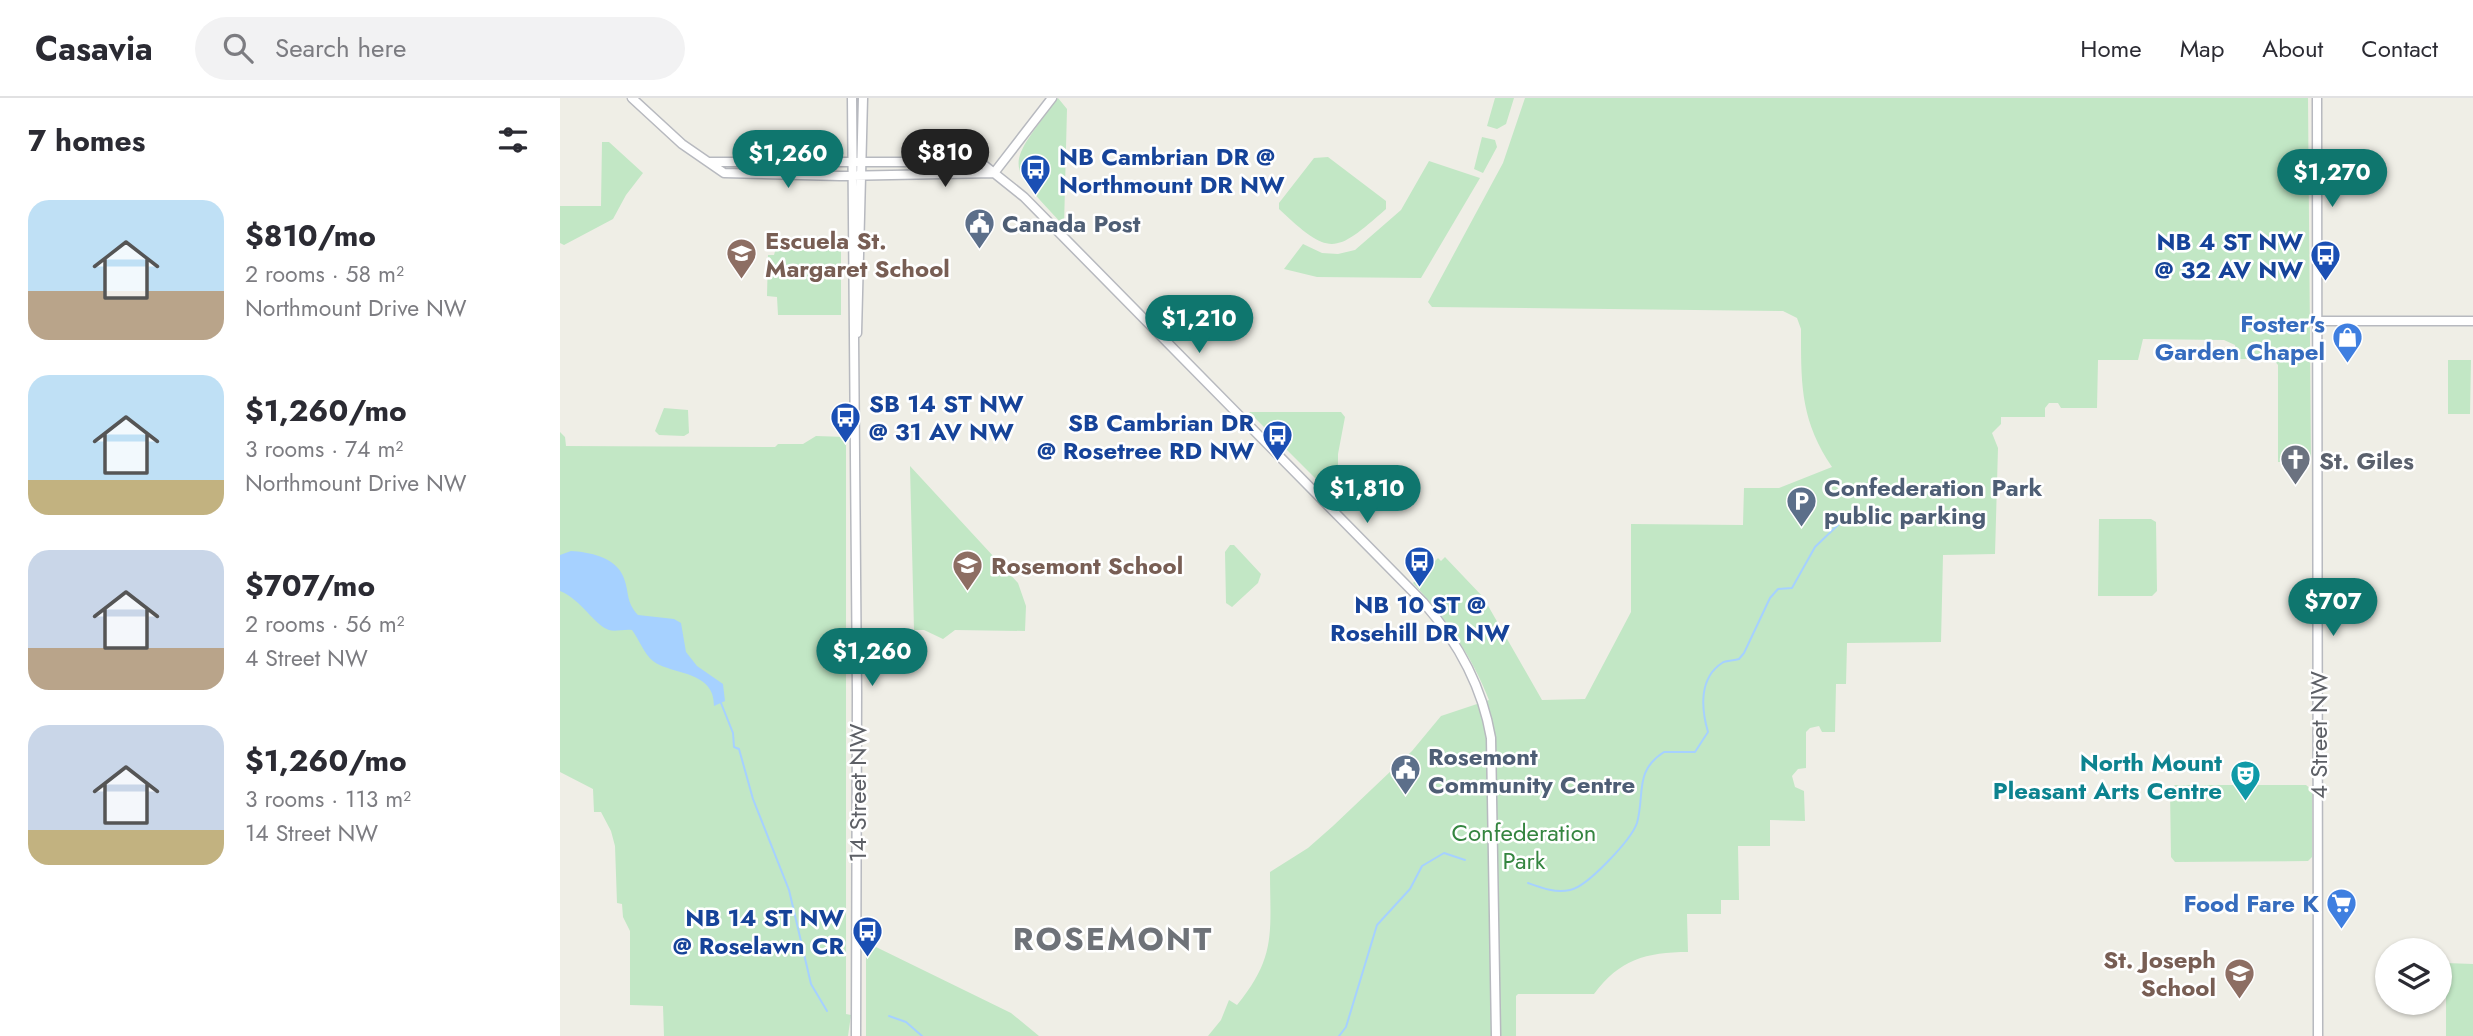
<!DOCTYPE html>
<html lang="en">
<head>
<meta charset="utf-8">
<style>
	:root { --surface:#fff; --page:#f2f2f3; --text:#2b2b33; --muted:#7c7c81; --line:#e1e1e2; --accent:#0f766e }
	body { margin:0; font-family:Jost,sans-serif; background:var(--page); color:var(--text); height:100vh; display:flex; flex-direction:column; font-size:26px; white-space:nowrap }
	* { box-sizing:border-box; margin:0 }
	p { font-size:23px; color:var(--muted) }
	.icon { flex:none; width:38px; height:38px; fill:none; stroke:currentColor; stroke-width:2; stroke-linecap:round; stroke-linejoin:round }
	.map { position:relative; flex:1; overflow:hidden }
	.drawer { display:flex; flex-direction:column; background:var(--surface); width:560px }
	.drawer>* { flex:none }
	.fabs { position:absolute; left:1815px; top:840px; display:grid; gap:14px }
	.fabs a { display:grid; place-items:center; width:77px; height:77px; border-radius:50%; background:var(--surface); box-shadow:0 2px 5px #0004; font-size:35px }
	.price { position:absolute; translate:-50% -60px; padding:0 16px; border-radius:24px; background:var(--accent); color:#fff; font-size:23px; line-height:46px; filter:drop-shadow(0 2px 4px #0008) }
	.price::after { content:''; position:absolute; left:50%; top:42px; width:21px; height:16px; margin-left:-10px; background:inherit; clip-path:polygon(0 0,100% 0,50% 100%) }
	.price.on { background:#222; color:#fff }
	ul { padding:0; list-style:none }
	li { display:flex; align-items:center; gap:21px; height:175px; padding:0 28px }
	li span { display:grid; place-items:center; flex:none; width:196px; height:140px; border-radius:21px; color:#555 }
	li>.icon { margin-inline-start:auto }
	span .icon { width:84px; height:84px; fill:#fffc; stroke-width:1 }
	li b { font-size:30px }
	h2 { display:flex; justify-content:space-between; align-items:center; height:84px; padding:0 28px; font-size:30px }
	header { display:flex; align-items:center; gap:42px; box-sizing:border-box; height:98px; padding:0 35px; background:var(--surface); border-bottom:2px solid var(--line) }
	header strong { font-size:33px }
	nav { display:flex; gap:38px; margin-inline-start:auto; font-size:24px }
	.search { width:490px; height:63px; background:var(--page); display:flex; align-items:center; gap:18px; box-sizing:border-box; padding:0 24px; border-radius:38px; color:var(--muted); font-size:26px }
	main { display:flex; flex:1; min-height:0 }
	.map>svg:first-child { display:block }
</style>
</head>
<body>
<header>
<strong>Casavia</strong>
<div class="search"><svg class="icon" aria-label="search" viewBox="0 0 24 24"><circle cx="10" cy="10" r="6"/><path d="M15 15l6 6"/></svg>Search here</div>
<nav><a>Home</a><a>Map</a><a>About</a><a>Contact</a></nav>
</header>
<main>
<section class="drawer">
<h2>7 homes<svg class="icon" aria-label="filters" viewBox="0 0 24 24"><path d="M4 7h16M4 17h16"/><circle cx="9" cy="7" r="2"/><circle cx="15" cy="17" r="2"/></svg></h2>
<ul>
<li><span style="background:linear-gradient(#bfe0f5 65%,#b9a48a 0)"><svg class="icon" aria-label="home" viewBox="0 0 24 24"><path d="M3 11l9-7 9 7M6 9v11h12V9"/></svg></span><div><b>$810/mo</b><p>2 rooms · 58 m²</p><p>Northmount Drive NW</p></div></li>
<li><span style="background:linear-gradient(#bfe0f5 75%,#c2b280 0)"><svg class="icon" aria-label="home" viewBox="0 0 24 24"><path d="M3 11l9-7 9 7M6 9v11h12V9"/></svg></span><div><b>$1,260/mo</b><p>3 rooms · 74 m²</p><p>Northmount Drive NW</p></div></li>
<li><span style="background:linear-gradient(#c9d6e8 70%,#b9a48a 0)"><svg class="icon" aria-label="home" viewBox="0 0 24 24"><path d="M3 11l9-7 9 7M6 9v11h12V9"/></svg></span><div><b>$707/mo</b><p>2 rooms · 56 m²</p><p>4 Street NW</p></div></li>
<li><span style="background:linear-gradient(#c9d6e8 75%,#c2b280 0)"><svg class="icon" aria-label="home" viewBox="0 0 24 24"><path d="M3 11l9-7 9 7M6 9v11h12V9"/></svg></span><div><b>$1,260/mo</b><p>3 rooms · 113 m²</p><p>14 Street NW</p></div></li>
</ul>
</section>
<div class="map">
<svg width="1913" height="938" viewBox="0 0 1913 938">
	<rect width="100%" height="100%" fill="#efeee6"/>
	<!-- green -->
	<path fill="#c2e7c5" d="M498,0L507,11L504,128C445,64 444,72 498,0Z
		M935,0H954L946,26L937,31L927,28Z
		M965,0H1748L1751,364H1718V267L1713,261H1677L1675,247L1664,242L1583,241L1578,262H1538L1537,310H1501L1498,305H1489L1485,310V319H1441V326L1432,335L1438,350L1435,456L1383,457L1381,544L1287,545L1286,586H1276L1275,634H1262L1259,628L1250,630L1246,634V670L1238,671L1232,678L1235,689L1244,693L1245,723L1210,722V748H1178L1179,802H1161V816H1127L1128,854C1086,854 1059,862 1034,896H958L956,898V938H648L661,922L669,902L677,907C717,858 710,834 710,774L748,750L773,728L852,653L881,618L929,602C911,556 886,521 853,485L878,460L881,463L885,459L923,499L982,602L1025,601L1071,514V426L1183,427L1184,390H1219L1272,369C1240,322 1241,285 1241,231L1237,220L1223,213L872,209L868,204L943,65Z
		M922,39L935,42L937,49L923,75L914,71Z
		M42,44H49L83,75L66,97L53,121L4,147L0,145V108H41Z
		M768,59L826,103V111C775,156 770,159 719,111V105L754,60Z
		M869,63L920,80L861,180L757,179L724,171L743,146L762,155L778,156L795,152L841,112Z
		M217,146H281V217H218L217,199L207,198L208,157H214Z
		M1888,262H1911L1910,316H1888Z
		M104,310L128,312L129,335L124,338L99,337L95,333Z
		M689,314H781L785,319L778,356V398L774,399Z
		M0,334L5,339L6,348L215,349L218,346H243L256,338L286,339V916L291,917L288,938H104L103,908L70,907V833L63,819L62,806L57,805L55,748L51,733L41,714H34L33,691L0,674Z
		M350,368L458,485L466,508L465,533L395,532L383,541L364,532H354Z
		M1539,421H1591L1596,424L1597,493L1592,498H1538Z
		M670,447H674L701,476L698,485L672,509L666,505L665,454Z
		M1615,687H1746L1752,692V759L1748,763L1615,764L1611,759L1610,692Z
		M316,849L451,915L479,938H306V855Z
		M1886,865L1913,866V938H1886Z"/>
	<!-- water -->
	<path fill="#a6d1ff" d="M11,453C29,454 55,459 63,478C70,494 65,503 78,517L114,521L121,525L126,554L137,568L163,586L165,603L154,608C155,572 111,577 93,563C84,556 79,541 72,532C64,531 55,534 49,532C34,527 22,502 0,493V457Z"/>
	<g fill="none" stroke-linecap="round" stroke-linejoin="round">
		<!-- stream -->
		<path stroke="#a6d1ff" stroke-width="2" d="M161,605L173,635L174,649L179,651L193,701L229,792L251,886L267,913
			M968,785C982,790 995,795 1010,792C1027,789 1071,742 1077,725C1085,696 1074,673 1104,654H1135L1148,634C1141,610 1139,580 1162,565C1166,562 1173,563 1179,561L1184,555L1210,500L1218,491L1232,490L1255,449L1280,425
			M329,918L346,924L362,938
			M779,938L786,929L817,827L850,791L862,768L884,755L905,762"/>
		<defs>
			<path id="secondary" d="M72,0L122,46L164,75L280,78L434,75L492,0
				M292,0L297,595L296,938
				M1757,0L1758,938
				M149,64H417L424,67L464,99L863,504C898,544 922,587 931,640L936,938
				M1759,223H1913
				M297,235L303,0"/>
		</defs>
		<!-- secondary casing -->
		<use href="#secondary" stroke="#b7b9bf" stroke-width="11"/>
		<!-- secondary -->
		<use href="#secondary" stroke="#fff" stroke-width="8"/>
	</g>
	<!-- icons -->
	<defs>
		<symbol id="bus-pin" viewBox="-11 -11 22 30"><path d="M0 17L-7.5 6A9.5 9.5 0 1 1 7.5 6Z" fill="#1a4fb4" stroke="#fff"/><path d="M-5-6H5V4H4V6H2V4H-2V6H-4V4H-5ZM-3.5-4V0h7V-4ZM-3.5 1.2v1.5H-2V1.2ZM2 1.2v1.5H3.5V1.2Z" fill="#fff"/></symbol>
		<symbol id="civic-pin" viewBox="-11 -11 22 30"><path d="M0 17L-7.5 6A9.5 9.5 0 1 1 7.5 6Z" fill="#5c6f8a" stroke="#fff"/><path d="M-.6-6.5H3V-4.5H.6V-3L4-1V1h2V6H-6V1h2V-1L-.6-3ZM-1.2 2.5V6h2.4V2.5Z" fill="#fff"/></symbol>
		<symbol id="school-pin" viewBox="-11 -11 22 30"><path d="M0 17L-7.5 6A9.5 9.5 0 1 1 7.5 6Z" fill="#8d6e63" stroke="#fff"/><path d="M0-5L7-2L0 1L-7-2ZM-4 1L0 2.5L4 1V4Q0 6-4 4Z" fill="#fff"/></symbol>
		<symbol id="shop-pin" viewBox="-11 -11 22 30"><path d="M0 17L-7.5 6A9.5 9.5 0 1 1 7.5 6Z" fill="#3f7fe0" stroke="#fff"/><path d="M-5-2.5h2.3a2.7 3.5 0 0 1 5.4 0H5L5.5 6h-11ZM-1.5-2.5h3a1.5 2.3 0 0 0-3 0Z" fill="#fff"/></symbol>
		<symbol id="church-pin" viewBox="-11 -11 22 30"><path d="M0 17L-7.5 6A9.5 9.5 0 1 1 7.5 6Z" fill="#6b7280" stroke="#fff"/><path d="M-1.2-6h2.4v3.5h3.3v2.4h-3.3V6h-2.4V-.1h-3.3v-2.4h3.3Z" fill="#fff"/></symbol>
		<symbol id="parking-pin" viewBox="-11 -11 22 30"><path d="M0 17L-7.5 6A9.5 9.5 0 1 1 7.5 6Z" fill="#5c6f8a" stroke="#fff"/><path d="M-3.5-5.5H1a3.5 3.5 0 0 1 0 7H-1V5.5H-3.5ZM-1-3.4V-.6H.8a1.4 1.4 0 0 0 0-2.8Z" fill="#fff"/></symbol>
		<symbol id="theatre-pin" viewBox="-11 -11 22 30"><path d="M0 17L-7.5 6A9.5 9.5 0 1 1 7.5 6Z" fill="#0f9aa8" stroke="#fff"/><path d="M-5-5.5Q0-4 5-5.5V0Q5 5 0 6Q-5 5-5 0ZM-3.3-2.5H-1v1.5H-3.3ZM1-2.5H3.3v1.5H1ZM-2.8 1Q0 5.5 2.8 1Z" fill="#fff"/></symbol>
		<symbol id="supermarket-pin" viewBox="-11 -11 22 30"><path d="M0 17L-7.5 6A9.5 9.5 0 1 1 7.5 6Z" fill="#3f7fe0" stroke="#fff"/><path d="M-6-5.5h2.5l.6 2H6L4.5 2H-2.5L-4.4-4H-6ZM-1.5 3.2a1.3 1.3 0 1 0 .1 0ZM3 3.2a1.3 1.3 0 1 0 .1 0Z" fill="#fff"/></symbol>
	</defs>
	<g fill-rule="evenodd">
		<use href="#bus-pin" x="458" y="54" width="35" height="47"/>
		<use href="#civic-pin" x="402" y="108" width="35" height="47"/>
		<use href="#school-pin" x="164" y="138" width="35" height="47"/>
		<use href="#bus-pin" x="1748" y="140" width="35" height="47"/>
		<use href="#shop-pin" x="1770" y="222" width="35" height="47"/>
		<use href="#bus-pin" x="268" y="302" width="35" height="47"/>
		<use href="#bus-pin" x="700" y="320" width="35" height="47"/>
		<use href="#church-pin" x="1718" y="344" width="35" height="47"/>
		<use href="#parking-pin" x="1224" y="386" width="35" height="47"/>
		<use href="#bus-pin" x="842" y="446" width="35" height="47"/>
		<use href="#school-pin" x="390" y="450" width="35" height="47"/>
		<use href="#civic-pin" x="828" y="654" width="35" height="47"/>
		<use href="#theatre-pin" x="1668" y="660" width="35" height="47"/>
		<use href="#supermarket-pin" x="1764" y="788" width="35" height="47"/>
		<use href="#bus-pin" x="290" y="816" width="35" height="47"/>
		<use href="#school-pin" x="1662" y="858" width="35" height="47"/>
	</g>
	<g text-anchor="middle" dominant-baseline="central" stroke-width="5" stroke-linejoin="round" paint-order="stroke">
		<!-- transit labels -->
		<g font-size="24" font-weight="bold" fill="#164399" stroke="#fff" text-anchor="end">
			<text x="499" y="58" text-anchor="start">NB Cambrian DR @<tspan x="499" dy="28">Northmount DR NW</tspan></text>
			<text x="1743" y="143">NB 4 ST NW<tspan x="1743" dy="28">@ 32 AV NW</tspan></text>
			<text x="309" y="305" text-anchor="start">SB 14 ST NW<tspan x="309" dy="28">@ 31 AV NW</tspan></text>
			<text x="694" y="324">SB Cambrian DR<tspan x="694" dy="28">@ Rosetree RD NW</tspan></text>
			<text x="860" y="506" text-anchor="middle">NB 10 ST @<tspan x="860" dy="28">Rosehill DR NW</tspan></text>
			<text x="284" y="819">NB 14 ST NW<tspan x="284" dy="28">@ Roselawn CR</tspan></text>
		</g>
		<!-- service labels -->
		<g font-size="24" font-weight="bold" fill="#4e5e75" stroke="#fff" text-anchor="start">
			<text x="442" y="125">Canada Post</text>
			<text x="1264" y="389">Confederation Park<tspan x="1264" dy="28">public parking</tspan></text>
			<text x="868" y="658">Rosemont<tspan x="868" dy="28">Community Centre</tspan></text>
		</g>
		<!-- education labels -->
		<g font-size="24" font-weight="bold" fill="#785e54" stroke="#fff" text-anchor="start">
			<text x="205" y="142">Escuela St.<tspan x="205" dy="28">Margaret School</tspan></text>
			<text x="431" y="467">Rosemont School</text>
			<text x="1656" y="861" text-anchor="end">St. Joseph<tspan x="1656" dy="28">School</tspan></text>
		</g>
		<!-- shop labels -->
		<g font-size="24" font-weight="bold" fill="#366cbe" stroke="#fff" text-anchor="end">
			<text x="1765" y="225">Foster's<tspan x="1765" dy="28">Garden Chapel</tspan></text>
			<text x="1759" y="805">Food Fare K</text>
		</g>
		<!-- worship labels -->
		<g font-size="24" font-weight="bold" fill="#5b616d" stroke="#fff" text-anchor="start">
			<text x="1759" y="362">St. Giles</text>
		</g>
		<!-- street labels -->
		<g font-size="24" fill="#5d6066" stroke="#fff">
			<text transform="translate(1758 637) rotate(-90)">4 Street NW</text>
			<text transform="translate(297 695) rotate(-90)">14 Street NW</text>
		</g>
		<!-- culture labels -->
		<g font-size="24" font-weight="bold" fill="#0d838f" stroke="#fff" text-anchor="end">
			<text x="1662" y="664">North Mount<tspan x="1662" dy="28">Pleasant Arts Centre</tspan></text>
		</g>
		<!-- park labels -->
		<g font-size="24" fill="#358540" stroke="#fff">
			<text x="964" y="734">Confederation<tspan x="964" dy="28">Park</tspan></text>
		</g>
		<!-- district labels -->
		<g font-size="32" font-weight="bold" letter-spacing="2" fill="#6e7278" stroke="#fff">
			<text x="553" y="841">ROSEMONT</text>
		</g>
	</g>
</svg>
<div class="fabs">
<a><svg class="icon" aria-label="layers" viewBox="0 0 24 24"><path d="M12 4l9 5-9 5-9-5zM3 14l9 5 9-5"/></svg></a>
</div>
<b class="price on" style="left:385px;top:91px">$810</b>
<b class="price" style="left:228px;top:92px">$1,260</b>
<b class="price" style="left:1772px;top:111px">$1,270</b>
<b class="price" style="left:639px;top:257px">$1,210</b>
<b class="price" style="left:807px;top:427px">$1,810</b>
<b class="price" style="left:1773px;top:540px">$707</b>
<b class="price" style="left:312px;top:590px">$1,260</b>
</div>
</main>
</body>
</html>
